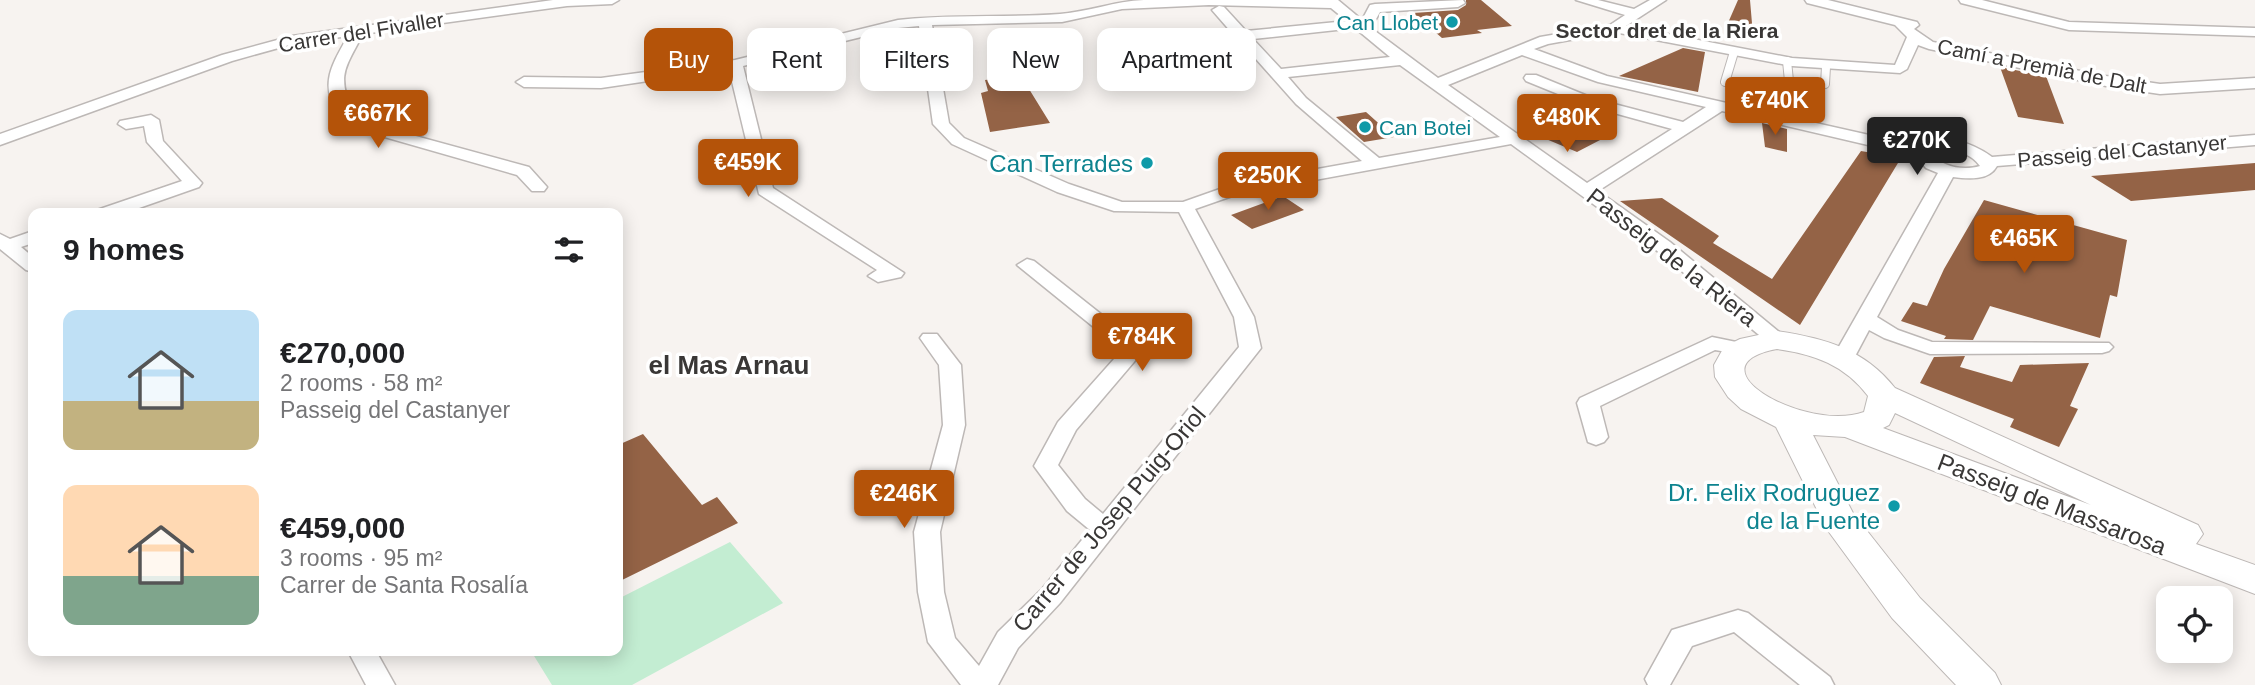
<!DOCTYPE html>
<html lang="en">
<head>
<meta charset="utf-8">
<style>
	:root { --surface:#fff; --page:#f2f2f2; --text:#202124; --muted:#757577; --accent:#b45309 }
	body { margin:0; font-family:Helvetica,sans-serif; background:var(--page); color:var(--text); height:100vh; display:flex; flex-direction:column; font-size:26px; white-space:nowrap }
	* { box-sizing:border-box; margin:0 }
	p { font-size:23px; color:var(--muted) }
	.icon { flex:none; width:38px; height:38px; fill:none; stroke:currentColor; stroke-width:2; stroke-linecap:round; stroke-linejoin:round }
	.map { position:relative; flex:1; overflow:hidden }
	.side { position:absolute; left:28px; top:208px; width:595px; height:448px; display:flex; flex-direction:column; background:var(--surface); border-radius:14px; box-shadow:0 4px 18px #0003 }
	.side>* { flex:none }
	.hud { position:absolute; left:644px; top:28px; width:665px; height:63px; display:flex; gap:14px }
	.controls { position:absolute; left:2156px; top:586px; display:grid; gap:14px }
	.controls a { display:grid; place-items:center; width:77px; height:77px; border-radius:14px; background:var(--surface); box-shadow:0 4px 18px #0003; font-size:35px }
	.price { position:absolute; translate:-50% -60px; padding:0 16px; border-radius:7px; background:var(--accent); color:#fff; font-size:23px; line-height:46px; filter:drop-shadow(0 2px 4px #0008) }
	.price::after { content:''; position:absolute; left:50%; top:42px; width:21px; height:16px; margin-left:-10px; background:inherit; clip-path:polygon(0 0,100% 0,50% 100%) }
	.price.selected { background:#222; color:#fff }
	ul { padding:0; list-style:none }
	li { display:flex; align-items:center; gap:21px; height:175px; padding:0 35px }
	li span { display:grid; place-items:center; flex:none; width:196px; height:140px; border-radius:14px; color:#555 }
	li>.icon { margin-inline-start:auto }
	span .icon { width:84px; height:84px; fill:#fffc; stroke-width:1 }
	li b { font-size:30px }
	h2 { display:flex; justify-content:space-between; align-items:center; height:84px; padding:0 35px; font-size:30px }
	.pill { padding:0 24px; border-radius:14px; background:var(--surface); box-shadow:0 4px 18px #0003; font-size:24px; line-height:63px }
	.pill.selected { background:var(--accent); color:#fff }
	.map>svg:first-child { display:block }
</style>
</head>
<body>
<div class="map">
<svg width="2255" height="685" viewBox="0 0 2255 685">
	<rect width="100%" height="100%" fill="#f7f3f0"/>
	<!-- green -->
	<path fill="#c3edd2" d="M730,542L783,603L632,685H552L531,651H618V599Z"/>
	<!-- building -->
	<path fill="#946346" d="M1466,0H1481L1512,26L1477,30L1482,33L1442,38L1413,13L1458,10L1466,5Z
		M1738,0H1750L1753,35L1724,32Z
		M1041,48L1054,71L1021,76L1050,123L990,132L981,93L988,91L985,80L1001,78L990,54Z
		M1683,48L1705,52L1698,92L1619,76Z
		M2000,67L2046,76L2064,124L2018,117Z
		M1759,93L1787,99V114L1761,108Z
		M1366,112L1394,137L1364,142L1336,117Z
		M1762,123L1787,129V152L1765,147Z
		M1571,127L1602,139L1577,152L1546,139Z
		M1861,151L1901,158L1800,325L1620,201L1662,198L1719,236L1713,243L1772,279Z
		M2255,163V190L2131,201L2091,176Z
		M1283,196L1304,210L1252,229L1231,215Z
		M1984,200L2127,240L2117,297L2110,295L2100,338L1990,306L1973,340L1944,339L1946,336L1901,321L1913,302L1927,306L1944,269Z
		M1965,356L1960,367L2012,382L2020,365L2089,363L2070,406L2078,409L2059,447L2010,427L2014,419L1920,383L1934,357Z
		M643,434L702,505L717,497L738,523L618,582V445Z"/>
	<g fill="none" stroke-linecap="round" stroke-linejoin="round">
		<defs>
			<path id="lane" d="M1787,61L1789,81
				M1725,82L1734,52
				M1825,84L1826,67"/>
			<path id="street" d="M553,0H619L612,4L567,6L363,34C344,70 337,75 353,114L379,126L529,167L547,187L544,191H532L517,175L367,132L340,120C319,85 330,68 348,36L293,44L232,61L0,145V134L222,55L292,36Z
				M1338,0L1362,20L1370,5L1375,4L1463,0L1465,3L1458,7L1380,12L1371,28L1438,78L1540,37L1610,25L1625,15L1576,0H1598L1634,9L1650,0H1666L1626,26L1792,58L1895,65L1907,37L1895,25L1807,3L1805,0H1828L1917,22L1919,25L1914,29L1933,42L2106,76L2160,84L2255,78V88L2160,94L2106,86L1929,49L1918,45L1907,69L1900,73L1792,66L1614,32L1548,44L1534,49L1607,76L1918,146C1940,132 1972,142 1992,157L2255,135V145L1997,166C1989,181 1968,179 1953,177L1877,317L1898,330L1932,342L2109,343L2113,347L2109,351L2102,353L1930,354L1884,338L1869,330L1852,362H1836L1833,357L1938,173L1926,168L1915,156L1722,111L1598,191L1670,242L1784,336L1787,340L1784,344H1770L1656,250L1511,144L1238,194L1195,209L1254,317L1261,348L1060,603L1018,648L998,685H961L928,642L918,592L914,532L943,425L939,365L920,338L923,334H937L961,365L965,425L940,532L944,592L955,638L979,666L998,632L1042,589L1090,530L1067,511L1034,466L1058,422L1122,350L1017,265L1027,259L1034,261L1145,349L1076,430L1058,465L1085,499L1103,514L1239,347L1234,317L1179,212L1114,211L1057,192L952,144L933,124L919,26L898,28L743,66L773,188L904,273L901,277L878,282L868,276L877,270L759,194L729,69L601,88L524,87L516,82L524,77L601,78L735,60L898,20C952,14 1006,18 1060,14C1088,12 1115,1 1144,0ZM1209,5L1331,8L1347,21L1246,31L1224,7L1219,6L1212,10L1232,33L1182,38L1175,42L1182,46L1239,40L1296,104L1362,161L1234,184L1183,202H1122L1069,184L964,138L949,123L932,25L1062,22L1122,9ZM1355,28L1390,57L1281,69L1253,39ZM1522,55L1598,82L1706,107L1683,122L1595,99L1536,75H1526L1524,78L1526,81L1585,105L1672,129L1587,183L1448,85ZM1400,65L1500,137L1379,158L1306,98L1288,77ZM1937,149C1953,149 1971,153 1980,166C1963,171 1942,167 1930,153Z
				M1959,0H1982L2069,22L2255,28V36L2069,30L1961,3Z
				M151,115L159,120L163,141L202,183L199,187L122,214H94L97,210L182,181L147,142L144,126L126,129L118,124L120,121Z
				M33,231V243L21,247L33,257V272L26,270L0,249V234L10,239Z
				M1712,337L1746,344L1750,348L1746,352L1739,354L1715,350L1600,406L1608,437L1604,442L1596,445L1588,442L1577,403L1580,398Z
				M1738,610L1748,613L1830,677L1834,685H1800L1734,632L1692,646L1670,685H1648L1645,679L1672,630Z
				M348,651H376L395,685H366Z"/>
			<path id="secondary" d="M1777,331C1825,338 1864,349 1895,388L2198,525L2203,534L2196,544L2255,565V594L1845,437L1813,435L1853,513L1920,598L1995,673L2001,685H1956L1892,618L1826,528L1776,427L1741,409L1728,397L1715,377L1714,365L1724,347L1740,339ZM1777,349C1814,354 1845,365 1868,396L1864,412C1806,433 1687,366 1777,349ZM1895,413L2091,505L1883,428L1889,425Z"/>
		</defs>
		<!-- lane casing -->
		<use href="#lane" stroke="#bdb8b6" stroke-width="10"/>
		<!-- street casing -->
		<use href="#street" stroke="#bdb8b6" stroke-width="3"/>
		<!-- secondary casing -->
		<use href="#secondary" stroke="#bdb8b6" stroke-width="2"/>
		<!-- lane -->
		<use href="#lane" stroke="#fff" stroke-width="8"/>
		<!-- street -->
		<use href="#street" fill="#fff" fill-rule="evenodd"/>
		<!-- secondary -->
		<use href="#secondary" fill="#fff" fill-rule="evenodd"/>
	</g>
	<!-- markers -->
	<g fill="#0f9aa8" stroke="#fff" stroke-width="2.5">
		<circle cx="1452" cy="22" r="7"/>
		<circle cx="1365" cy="127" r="7"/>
		<circle cx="1147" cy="163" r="7"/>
		<circle cx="1894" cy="506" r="7"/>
	</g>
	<g text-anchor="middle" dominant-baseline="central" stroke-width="7" stroke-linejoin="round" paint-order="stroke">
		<!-- far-culture labels -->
		<g font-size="21" fill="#0d838f" stroke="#fff" text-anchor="end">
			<text x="1438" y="22">Can Llobet</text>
			<text x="1379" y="127" text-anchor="start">Can Botei</text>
		</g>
		<!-- far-neighbourhood labels -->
		<g font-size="21" font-weight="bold" fill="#393736" stroke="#fff">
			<text x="1667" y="30">Sector dret de la Riera</text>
		</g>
		<!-- far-street labels -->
		<g font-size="21" fill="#393736" stroke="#fff">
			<text transform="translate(361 32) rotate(-9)">Carrer del Fivaller</text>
			<text transform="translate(2042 66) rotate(11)">Camí a Premià de Dalt</text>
			<text transform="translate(2122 151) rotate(-5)">Passeig del Castanyer</text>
		</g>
		<!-- culture labels -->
		<g font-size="24" fill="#0d838f" stroke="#fff" text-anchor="end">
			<text x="1133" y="163">Can Terrades</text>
			<text x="1880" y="492">Dr. Felix Rodruguez<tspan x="1880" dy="28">de la Fuente</tspan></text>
		</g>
		<!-- street labels -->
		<g font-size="24" fill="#393736" stroke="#fff">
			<text transform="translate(1672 257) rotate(38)">Passeig de la Riera</text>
			<text transform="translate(2052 504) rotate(21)">Passeig de Massarosa</text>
			<text transform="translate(1109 519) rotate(-50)">Carrer de Josep Puig-Oriol</text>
		</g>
		<!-- neighbourhood labels -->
		<g font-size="26" font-weight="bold" fill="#393736" stroke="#fff">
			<text x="729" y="365">el Mas Arnau</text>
		</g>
	</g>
</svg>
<div class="controls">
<a><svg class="icon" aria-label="locate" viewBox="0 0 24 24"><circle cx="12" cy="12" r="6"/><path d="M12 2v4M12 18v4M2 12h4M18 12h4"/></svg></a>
</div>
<b class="price" style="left:1775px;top:137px">€740K</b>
<b class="price" style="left:378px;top:150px">€667K</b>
<b class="price" style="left:1567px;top:154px">€480K</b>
<b class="price selected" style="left:1917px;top:177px">€270K</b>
<b class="price" style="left:748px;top:199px">€459K</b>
<b class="price" style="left:1268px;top:212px">€250K</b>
<b class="price" style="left:2024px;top:275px">€465K</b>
<b class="price" style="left:1142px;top:373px">€784K</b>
<b class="price" style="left:904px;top:530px">€246K</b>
<div class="hud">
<a class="pill selected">Buy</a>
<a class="pill">Rent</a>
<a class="pill">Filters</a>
<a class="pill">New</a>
<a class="pill">Apartment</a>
</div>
<section class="side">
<h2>9 homes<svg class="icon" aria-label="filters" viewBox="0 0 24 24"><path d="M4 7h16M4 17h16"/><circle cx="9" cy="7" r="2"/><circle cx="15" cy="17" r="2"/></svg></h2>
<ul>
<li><span style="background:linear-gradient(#bfe0f5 65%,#c2b280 0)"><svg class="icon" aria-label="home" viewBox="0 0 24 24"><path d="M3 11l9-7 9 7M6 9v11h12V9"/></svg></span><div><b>€270,000</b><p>2 rooms · 58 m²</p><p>Passeig del Castanyer</p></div></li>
<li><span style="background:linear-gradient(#ffd9b3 65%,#7fa58c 0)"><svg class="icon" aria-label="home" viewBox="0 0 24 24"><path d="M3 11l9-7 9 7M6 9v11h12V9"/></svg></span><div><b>€459,000</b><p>3 rooms · 95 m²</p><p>Carrer de Santa Rosalía</p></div></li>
</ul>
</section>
</div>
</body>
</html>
